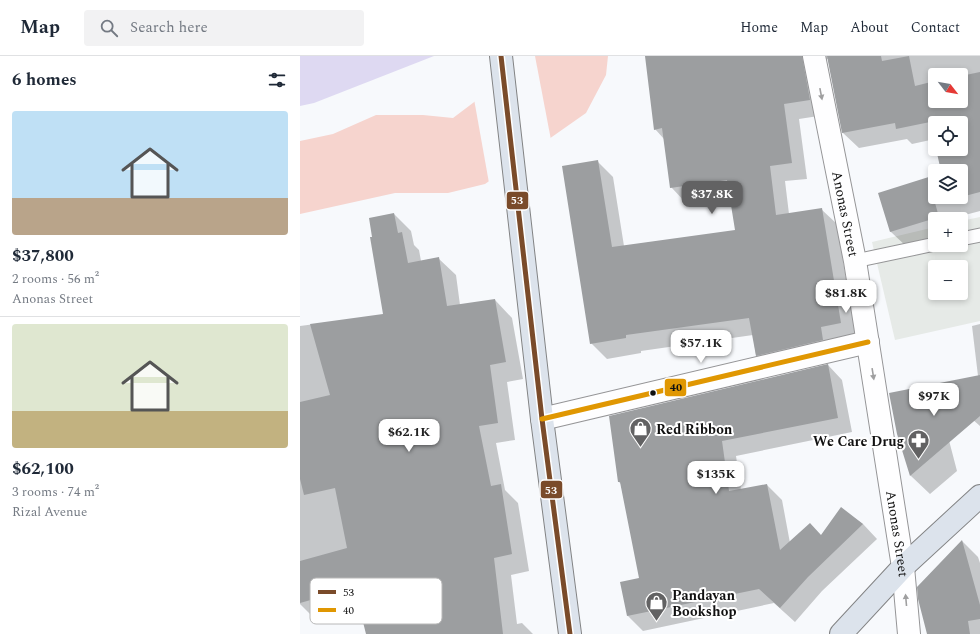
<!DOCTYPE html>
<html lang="en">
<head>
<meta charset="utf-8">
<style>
	:root { --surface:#fff; --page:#f2f2f3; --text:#1f2937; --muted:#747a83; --line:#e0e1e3; --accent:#626263 }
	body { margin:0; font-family:Spectral,serif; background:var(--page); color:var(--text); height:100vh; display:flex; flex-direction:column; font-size:15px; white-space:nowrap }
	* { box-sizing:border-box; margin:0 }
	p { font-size:13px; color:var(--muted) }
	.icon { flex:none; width:22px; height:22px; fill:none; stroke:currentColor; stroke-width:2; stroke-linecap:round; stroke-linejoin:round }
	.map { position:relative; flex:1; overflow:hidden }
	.sheet { display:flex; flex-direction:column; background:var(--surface); width:300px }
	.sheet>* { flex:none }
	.needle { width:26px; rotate:121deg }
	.fabs { position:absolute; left:628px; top:12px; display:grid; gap:8px }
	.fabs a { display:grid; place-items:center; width:40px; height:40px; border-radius:4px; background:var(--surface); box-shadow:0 2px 6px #0003; font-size:20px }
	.price { position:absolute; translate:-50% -34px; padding:0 9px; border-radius:8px; background:#fff; color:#222; font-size:13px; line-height:26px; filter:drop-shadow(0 1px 2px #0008) }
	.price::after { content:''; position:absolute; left:50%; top:24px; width:12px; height:9px; margin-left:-6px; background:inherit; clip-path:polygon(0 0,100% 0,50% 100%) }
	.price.on { background:var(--accent); color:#fff }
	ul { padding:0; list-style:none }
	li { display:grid; align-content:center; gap:8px; height:212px; padding:0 12px }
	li+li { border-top:1px solid var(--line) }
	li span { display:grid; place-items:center; height:124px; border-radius:4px; color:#555 }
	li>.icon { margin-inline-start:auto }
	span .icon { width:72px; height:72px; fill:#fffc; stroke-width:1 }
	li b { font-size:17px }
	h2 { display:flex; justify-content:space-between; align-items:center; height:48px; padding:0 12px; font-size:17px }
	header { display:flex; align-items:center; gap:24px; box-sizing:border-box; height:56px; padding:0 20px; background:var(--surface); border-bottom:1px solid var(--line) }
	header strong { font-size:19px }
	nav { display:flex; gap:22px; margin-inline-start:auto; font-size:14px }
	.search { width:280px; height:36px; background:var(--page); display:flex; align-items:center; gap:10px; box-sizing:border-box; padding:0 14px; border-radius:4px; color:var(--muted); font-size:15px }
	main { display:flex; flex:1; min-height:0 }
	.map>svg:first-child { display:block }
</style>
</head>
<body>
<header>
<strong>Map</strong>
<div class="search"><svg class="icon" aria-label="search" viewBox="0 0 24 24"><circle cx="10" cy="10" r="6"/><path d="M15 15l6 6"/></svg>Search here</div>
<nav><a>Home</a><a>Map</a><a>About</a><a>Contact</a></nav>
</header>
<main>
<section class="sheet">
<h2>6 homes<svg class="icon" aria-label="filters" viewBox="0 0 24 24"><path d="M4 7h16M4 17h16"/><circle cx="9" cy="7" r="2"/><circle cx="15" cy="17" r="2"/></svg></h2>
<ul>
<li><span style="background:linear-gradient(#bfe0f5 70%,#b9a48a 0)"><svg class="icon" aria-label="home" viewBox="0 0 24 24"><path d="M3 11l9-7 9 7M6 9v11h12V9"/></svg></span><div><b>$37,800</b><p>2 rooms · 56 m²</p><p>Anonas Street</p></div></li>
<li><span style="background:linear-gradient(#dfe7d0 70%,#c2b280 0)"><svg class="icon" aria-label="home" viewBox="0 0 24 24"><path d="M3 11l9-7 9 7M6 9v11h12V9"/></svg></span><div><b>$62,100</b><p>3 rooms · 74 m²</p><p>Rizal Avenue</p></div></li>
</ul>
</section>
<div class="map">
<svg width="680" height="578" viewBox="0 0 680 578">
	<rect width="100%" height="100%" fill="#f7f9fc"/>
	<!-- industrial -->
	<path fill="#e6eae7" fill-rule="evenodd" d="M680,161V265L595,284L572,186L635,171V189H661V165ZM635,211H661V237H635Z"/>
	<!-- green -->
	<path fill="#ded9f2" d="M0,0H134L14,47L0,50Z"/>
	<!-- water -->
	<path fill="#f6d4ce" d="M235,0H308L306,19L286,57L185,128L148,137H95L0,158V85L33,78L76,59H123L153,62Z"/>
	<!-- pier -->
	<path fill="#f7f9fc" d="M232,0H235L251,84L189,127L174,43Z"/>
	<!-- shadow -->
	<path fill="#0003" fill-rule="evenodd" d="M346,0H680V155L650,163H635V183L607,191L591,176L579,138L635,120V141H661V115H642L637,93H661V67H635V83L612,88L607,83L559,92L543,77L528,3H527L522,6L525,59L499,63L507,123L485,125L489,158L521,153L537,168L556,283L472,315L456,299L453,279L341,295V297L307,303L291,287L297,105L313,121L324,190L436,175L430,141L386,147L371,131L364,83L355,73ZM635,19H661V45H635Z
		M94,158L111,175L114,189L119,194L121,205L138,202L156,219L160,249L195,244L212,262L223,323L207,326L215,384L196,387L205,434L218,447L229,515L211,519L217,568L222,567L233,578H67V550L16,564L0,548V270L84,259Z
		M680,268V370L672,363L678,320L672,270Z
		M528,309L542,324L552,376L436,400L441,434L467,429L482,444L490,487L521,480L541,453L563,468L577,483L522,535L495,566L474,547L343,575L328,560L322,527L341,523L321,428L319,426Z
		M640,350L657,415L630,438L611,420L598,377Z
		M662,485L678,501L680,507V578H628L618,531Z"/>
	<!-- building -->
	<path fill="#9c9ea0" d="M345,0H502L510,44L484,48L492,107L470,110L476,159L522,152L541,267L521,271L523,284L456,300L449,262L326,279V282L290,288L262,110L298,104L312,191L435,174L427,124L370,132L362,72L354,74Z
		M527,0H581L582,5L609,0L615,30L635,25V45H661V20L680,16V136L661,141V115H641L636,93H661V67H635V88L630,66L596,73L595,67L542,77Z
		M635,119V141H659L635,147L639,161L590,176L578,137Z
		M94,157L98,177L102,176L108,207L139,201L147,250L195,243L206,306L190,309L198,367L179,370L191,430L201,428L212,498L194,502L203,578H66L63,566L71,527L0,547V505L47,492L35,432L4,439L0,423V346L30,339L10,268L83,258L70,181H72L69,162Z
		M528,308L538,362L422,385L429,435L467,428L480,494L510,467L521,479L541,451L563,468L508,521L480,552L459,533L327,560L320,526L339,522L320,426H318L309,360Z
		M680,319V360L610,420L597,378L589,337Z
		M662,484L680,549V563L668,565L670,578H627L618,543L617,531Z"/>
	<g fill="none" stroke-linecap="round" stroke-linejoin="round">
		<defs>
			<path id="service" d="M661,183L680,179
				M555,205L635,188"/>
			<g id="minor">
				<path id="s1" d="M514,0L555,205L603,511L609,578"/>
				<path d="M242,363L568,286"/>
			</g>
			<path id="primary" d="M201,0L242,363L270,578
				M541,578L603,511L680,440"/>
		</defs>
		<!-- service casing -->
		<use href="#service" stroke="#959597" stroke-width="15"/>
		<!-- minor casing -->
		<use href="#minor" stroke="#959597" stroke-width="24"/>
		<!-- primary casing -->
		<use href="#primary" stroke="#828384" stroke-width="24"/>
		<!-- service -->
		<use href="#service" stroke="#fefeff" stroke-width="13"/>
		<!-- minor -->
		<use href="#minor" stroke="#fefeff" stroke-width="22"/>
		<!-- primary -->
		<use href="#primary" stroke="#dce3ec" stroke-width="22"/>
		<defs>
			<path id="bus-1" d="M201,0L242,363L270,578"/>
			<path id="bus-2" d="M242,363L568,286"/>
		</defs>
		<!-- bus-1 casing -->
		<use href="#bus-1" stroke="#fff" stroke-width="8"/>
		<!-- bus-2 casing -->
		<use href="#bus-2" stroke="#fff" stroke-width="8"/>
		<!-- bus-1 -->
		<use href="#bus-1" stroke="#7a4b2a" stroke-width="5"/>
		<!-- bus-2 -->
		<use href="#bus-2" stroke="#e09702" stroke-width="5"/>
	</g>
	<!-- one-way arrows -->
	<defs><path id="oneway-solid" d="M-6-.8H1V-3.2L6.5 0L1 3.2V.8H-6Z"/></defs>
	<g fill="#9f9fa0">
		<use href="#oneway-solid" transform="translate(521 38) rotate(79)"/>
		<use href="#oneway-solid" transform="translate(573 318) rotate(81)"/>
		<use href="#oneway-solid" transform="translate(606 544) rotate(-95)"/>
	</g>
	<!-- icons -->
	<defs>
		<symbol id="shop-pin" viewBox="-11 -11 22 30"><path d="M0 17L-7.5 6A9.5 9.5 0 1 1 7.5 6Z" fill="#626263" stroke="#fff"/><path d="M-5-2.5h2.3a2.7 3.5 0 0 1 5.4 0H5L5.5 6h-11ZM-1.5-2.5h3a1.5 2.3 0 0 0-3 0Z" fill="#fff"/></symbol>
		<symbol id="pharmacy-pin" viewBox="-11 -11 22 30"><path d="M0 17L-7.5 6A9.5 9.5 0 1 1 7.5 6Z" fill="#626263" stroke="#fff"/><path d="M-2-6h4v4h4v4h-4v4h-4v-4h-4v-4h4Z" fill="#fff"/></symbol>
	</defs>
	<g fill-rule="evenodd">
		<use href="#shop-pin" x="328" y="360" width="25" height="34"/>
		<use href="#pharmacy-pin" x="606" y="372" width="25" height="34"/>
		<use href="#shop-pin" x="344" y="534" width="25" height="34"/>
	</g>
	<!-- markers -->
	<circle fill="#111" stroke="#fff" stroke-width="1.5" cx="353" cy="337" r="3.5"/>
	<g text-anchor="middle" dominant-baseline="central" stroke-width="4" stroke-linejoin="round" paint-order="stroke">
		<!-- street labels -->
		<g font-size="14" fill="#111" stroke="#fff">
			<text stroke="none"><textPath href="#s1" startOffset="161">Anonas Street</textPath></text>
			<text stroke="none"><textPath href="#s1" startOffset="485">Anonas Street</textPath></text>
		</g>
		<!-- poi labels -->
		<g font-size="14" font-weight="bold" fill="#111" stroke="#fff" text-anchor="start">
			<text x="356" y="373">Red Ribbon</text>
			<text x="604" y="385" text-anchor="end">We Care Drug</text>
			<text x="372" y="539">Pandayan<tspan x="372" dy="16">Bookshop</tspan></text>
		</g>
	</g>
	<!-- legend -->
	<rect x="10" y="522" width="132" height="46" rx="6" fill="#fff" stroke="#b8b8b8" stroke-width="1"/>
	<rect x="18" y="534" width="18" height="4" fill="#7a4b2a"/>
	<rect x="18" y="552" width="18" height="4" fill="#e09702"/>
	<g font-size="11" fill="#111">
		<text x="43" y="540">53</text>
		<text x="43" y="558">40</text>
	</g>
	<g stroke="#fff" stroke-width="1.5">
		<rect x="206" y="135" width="23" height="19" rx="4" fill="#7a4b2a"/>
		<rect x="364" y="322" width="23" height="19" rx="4" fill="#e09702"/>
		<rect x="240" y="424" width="23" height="19" rx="4" fill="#7a4b2a"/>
	</g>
	<g font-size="11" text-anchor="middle" font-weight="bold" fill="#fff">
		<text x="217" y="148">53</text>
		<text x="251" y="438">53</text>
	</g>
	<g font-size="11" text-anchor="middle" font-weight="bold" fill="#111">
		<text x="376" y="335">40</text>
	</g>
</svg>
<div class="fabs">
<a><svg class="needle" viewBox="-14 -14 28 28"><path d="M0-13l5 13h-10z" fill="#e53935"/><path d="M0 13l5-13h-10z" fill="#747a83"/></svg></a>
<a><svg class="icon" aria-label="locate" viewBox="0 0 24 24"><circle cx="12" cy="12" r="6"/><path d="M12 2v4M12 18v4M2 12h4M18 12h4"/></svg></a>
<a><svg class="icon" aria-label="layers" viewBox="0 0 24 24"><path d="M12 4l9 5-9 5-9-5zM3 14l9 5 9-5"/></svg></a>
<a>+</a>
<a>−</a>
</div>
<b class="price on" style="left:412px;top:159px">$37.8K</b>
<b class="price" style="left:546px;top:258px">$81.8K</b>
<b class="price" style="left:401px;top:308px">$57.1K</b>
<b class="price" style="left:634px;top:361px">$97K</b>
<b class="price" style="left:109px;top:397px">$62.1K</b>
<b class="price" style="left:416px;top:439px">$135K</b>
</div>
</main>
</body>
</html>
